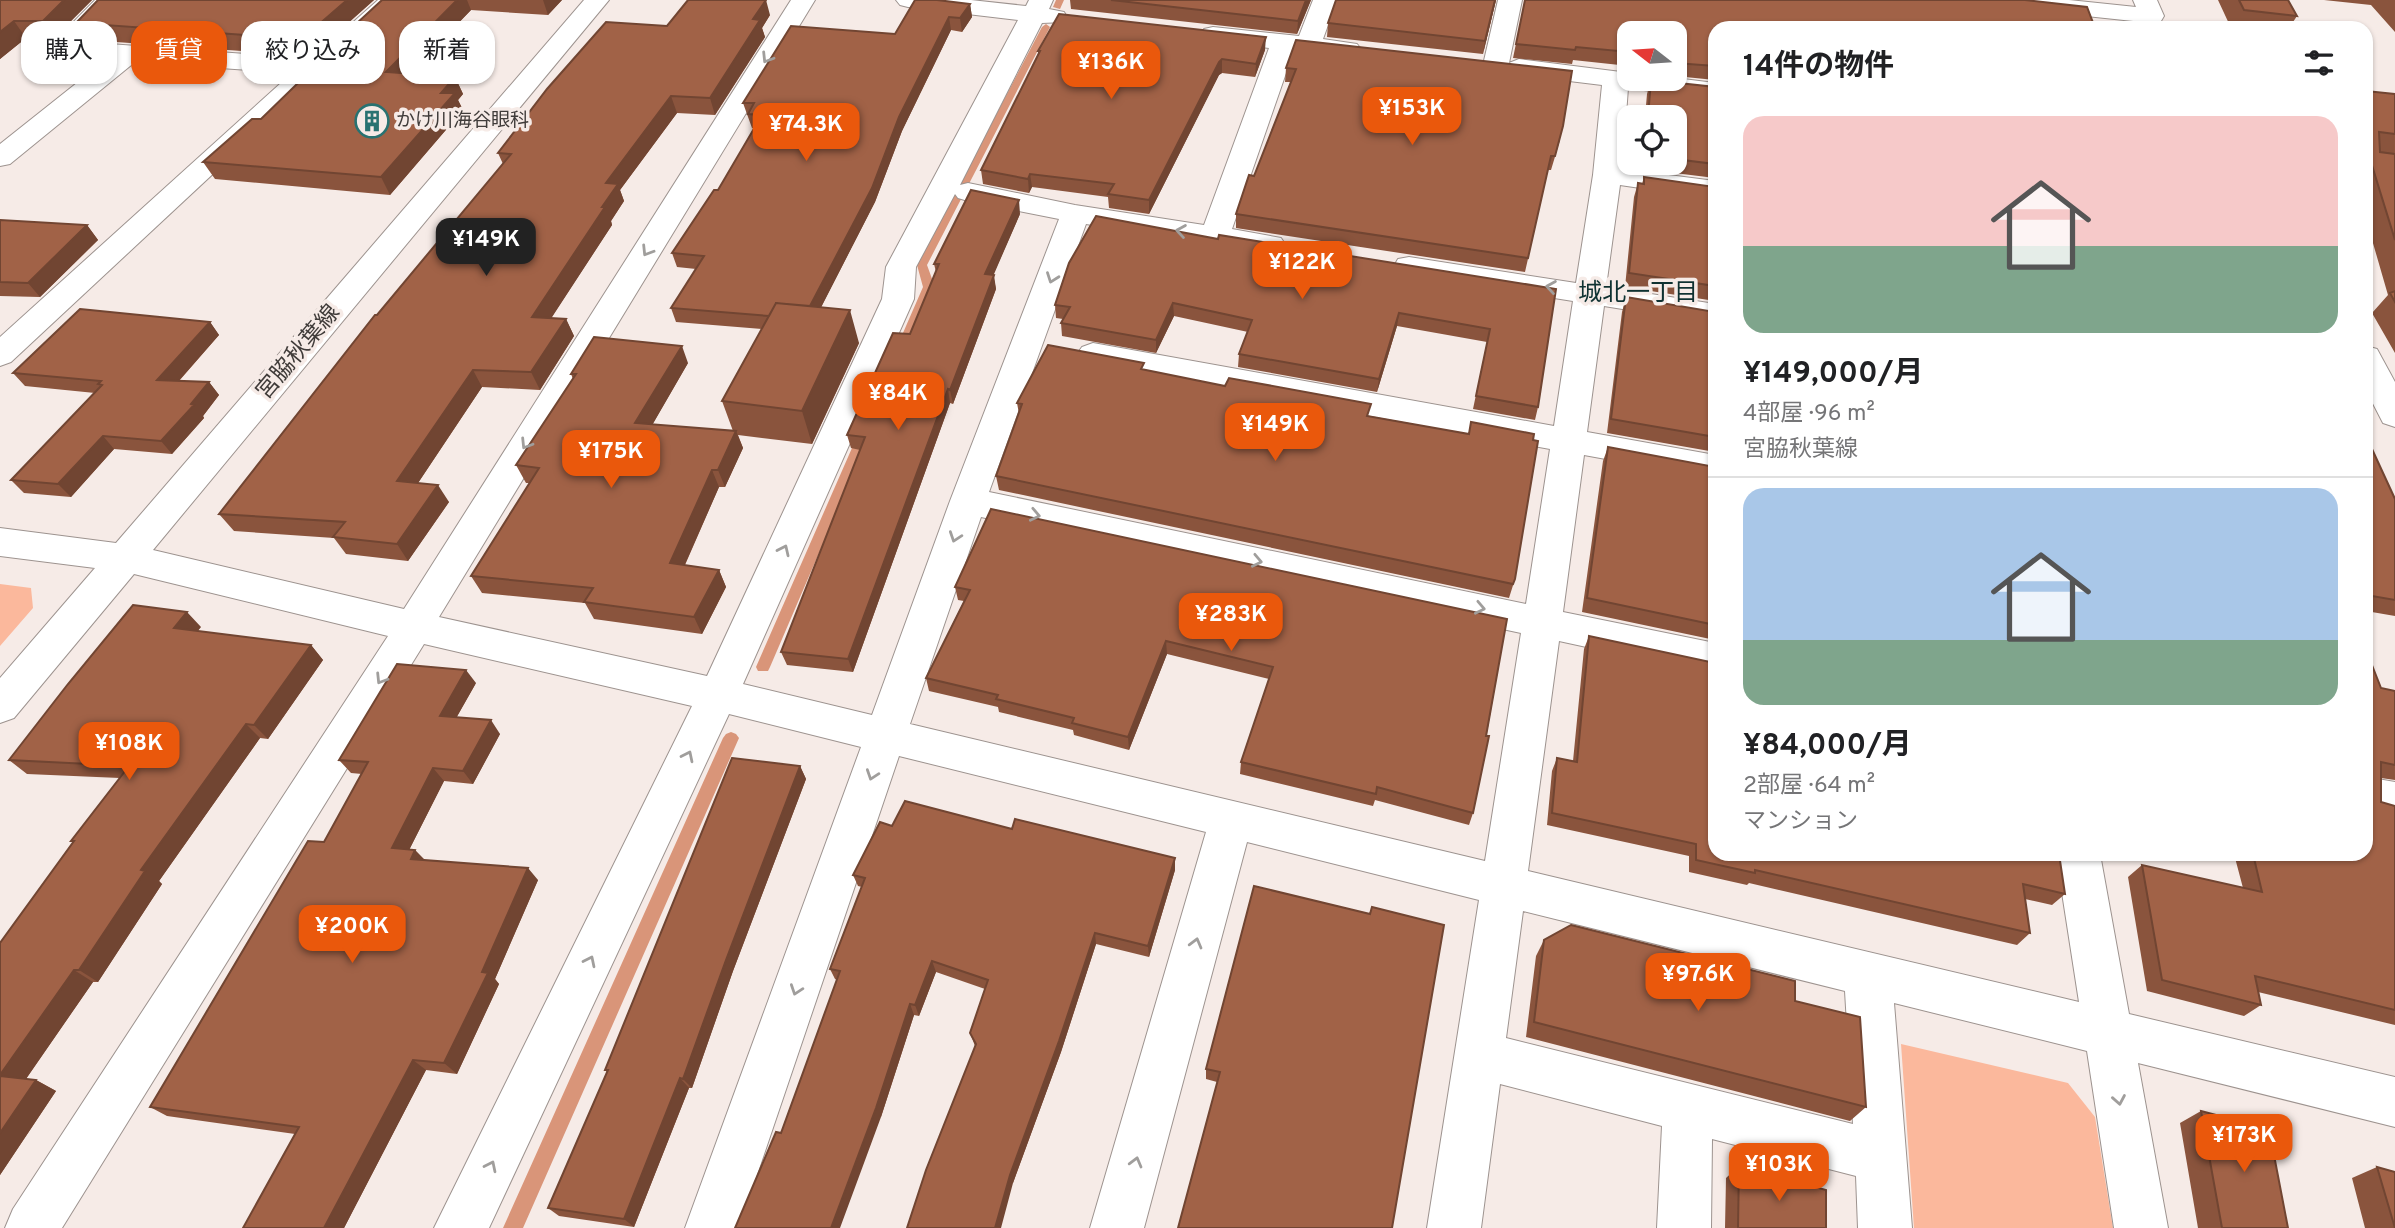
<!DOCTYPE html>
<html lang="ja">
<head>
<meta charset="utf-8">
<style>
	:root { --surface:#fff; --page:#f2f2f2; --text:#202124; --muted:#757577; --line:#e0e0e0; --accent:#ea580c }
	body { margin:0; font-family:Overpass,"Noto Sans JP",sans-serif; background:var(--page); color:var(--text); height:100vh; display:flex; flex-direction:column; font-size:26px; white-space:nowrap }
	* { box-sizing:border-box; margin:0 }
	p { font-size:23px; color:var(--muted) }
	.icon { flex:none; width:38px; height:38px; fill:none; stroke:currentColor; stroke-width:2; stroke-linecap:round; stroke-linejoin:round }
	.map { position:relative; flex:1; overflow:hidden }
	.sheet { position:absolute; left:1708px; top:21px; width:665px; height:840px; display:flex; flex-direction:column; background:var(--surface); border-radius:21px; box-shadow:0 2px 5px #0004 }
	.sheet>* { flex:none }
	.guide { position:absolute; left:21px; top:21px; width:665px; height:63px; display:flex; gap:14px }
	.needle { width:46px; rotate:287deg }
	.buttons { position:absolute; left:1617px; top:21px; display:grid; gap:14px }
	.buttons a { display:grid; place-items:center; width:70px; height:70px; border-radius:14px; background:var(--surface); box-shadow:0 2px 5px #0004; font-size:35px }
	.price { position:absolute; translate:-50% -60px; padding:0 16px; border-radius:14px; background:var(--accent); color:#fff; font-size:23px; line-height:46px; filter:drop-shadow(0 2px 4px #0008) }
	.price::after { content:''; position:absolute; left:50%; top:42px; width:21px; height:16px; margin-left:-10px; background:inherit; clip-path:polygon(0 0,100% 0,50% 100%) }
	.price.current { background:#222; color:#fff }
	ul { padding:0; list-style:none }
	li { display:grid; align-content:center; gap:14px; height:371px; padding:0 35px }
	li+li { border-top:2px solid var(--line) }
	li span { display:grid; place-items:center; height:217px; border-radius:21px; color:#555 }
	li>.icon { margin-inline-start:auto }
	span .icon { width:126px; height:126px; fill:#fffc; stroke-width:1 }
	li b { font-size:30px }
	h2 { display:flex; justify-content:space-between; align-items:center; height:84px; padding:0 35px; font-size:30px }
	.pill { padding:0 24px; border-radius:21px; background:var(--surface); box-shadow:0 2px 5px #0004; font-size:24px; line-height:63px }
	.pill.current { background:var(--accent); color:#fff }
	.map>svg:first-child { display:block }
</style>
</head>
<body>
<div class="map">
<svg width="2395" height="1228" viewBox="0 0 2395 1228">
	<rect width="100%" height="100%" fill="#f6ebe7"/>
	<!-- green -->
	<path fill="#fbb89c" d="M0,584L31,588L33,608L0,646Z
		M1901,1044L2068,1083L2095,1117L2113,1228H1914Z"/>
	<g fill="none" stroke-linecap="round" stroke-linejoin="round">
		<!-- stream -->
		<path fill="#d99579" fill-rule="evenodd" d="M1056,0H1064L1060,9L1053,7Z
			M1046,24L1050,27L927,265L935,287L908,349L902,353L898,352L896,349L923,287L917,265L1042,27Z
			M865,428L871,432L770,667L768,671H758L756,667L859,432Z
			M731,732L736,734L739,738L523,1228H503L723,738L726,734Z"/>
		<defs>
			<path id="minor" d="M95,0H121L82,42L312,59L378,0H404L327,72L318,76L11,362L0,366V337L292,73L135,62L10,164L0,166V144L107,59L53,52L49,47Z
				M584,0H609L153,550L404,609L791,0H815L439,617L707,676L882,299L886,267L1018,20L908,7L900,5L896,0H971L1026,6L1029,0H1053L1049,9L1064,12L1067,17L1064,22L1042,23L960,185L968,183L1075,205L1204,225L1269,48L1213,41L1204,39L1201,34L1204,29L1213,27L1299,36L1313,0H1337L1323,39L1357,44L1361,49L1357,54L1348,57L1294,50L1232,229L1281,238L1285,244L1281,250L1270,253L1086,224L989,492L1526,604L1550,449L1093,365L1082,361L1077,354L1082,347L1093,343L1554,426L1573,301L1409,275L1398,273L1394,266L1398,259L1409,257L1576,283L1593,175L1602,85L1519,75L1510,72L1507,68L1496,73L1487,70L1483,65L1498,0H1522L1509,63L1519,59L1629,73V79L1675,78L1715,83V99L1628,88L1622,169L1715,181V199L1620,185L1606,287L1715,304V324L1604,306L1587,432L1715,455V479L1584,455L1563,612L1715,643V675L1559,641L1528,871L2079,1002L2056,854H2100L2129,1014L2395,1077V1127L2138,1063L2168,1228H2114L2087,1051L1894,1003L1912,1228H1858L1856,1176L1712,1139L1711,1228H1657L1662,1126L1500,1084L1481,1228H1427L1479,900L1247,842L1144,1228H1090L1206,832L899,756L739,1228H685L861,747L729,714L489,1228H434L692,706L424,644L62,1228H5L13,1209L388,636L134,574L14,718L0,723V678L95,568L0,556V528L116,543ZM955,194L958,198L968,201L1059,219L950,501L872,715L743,684L914,299L916,267ZM981,517L1521,633L1485,861L910,724ZM1523,911L1845,991L1853,1124L1506,1038Z
				M1988,0H2069L2136,7L2133,0H2157L2164,16L2161,21L2152,23L2000,7L1992,5Z
				M2366,346L2377,349L2395,382V427L2383,423L2366,390Z
				M2366,777L2395,782V820L2366,813Z"/>
		</defs>
		<!-- minor casing -->
		<use href="#minor" stroke="#9d938f" stroke-width="2"/>
		<!-- minor -->
		<use href="#minor" fill="#fff" fill-rule="evenodd"/>
	</g>
	<!-- wall -->
	<path fill="#8a543d" d="M0,0H92L55,37L26,38L0,59Z
		M98,0H374L311,56L88,40L76,23Z
		M382,0H562L548,15L471,10L409,74L455,77L463,94L458,100L463,110L390,195L215,179L203,162L261,119L331,51L330,48Z
		M1070,0H1311L1297,34L1071,9Z
		M1496,0L1483,54L1327,37L1328,23Z
		M1525,0L1715,28V80L1675,76V33H1629V66L1573,60L1572,64L1513,58Z
		M2218,0H2288L2297,16L2289,28H2231Z
		M2324,0H2395V32L2371,5Z
		M970,4L972,17L962,32L951,30L902,131L875,202L821,307L859,343L812,444L738,435L743,448L725,487H719L685,565L719,570L726,587L702,634L594,619L585,603L482,593L471,576L530,483H526L516,465L573,379L571,374L688,363L652,425L733,431L722,401L762,329L676,322L671,308L696,269L677,267L672,253L718,190L754,128H752L743,103L895,34Z
		M770,15L762,28L765,37L715,115L677,113L620,190L624,201L611,221L612,225L551,318L566,319L574,336L540,390L482,387L418,483L449,502L408,561L346,554L334,538L234,531L219,514L377,315L503,164L498,153L667,26Z
		M1296,40L1560,140L1551,170H1548L1525,272L1236,228V214L1254,176L1291,82H1285L1286,68Z
		M1265,50L1255,77L1222,73L1219,75L1149,214L1109,208L1108,197L1032,187L1029,193L983,184L981,170L1038,54V51Z
		M1651,80L1715,87V178L1642,169V163H1675V117H1645L1647,94Z
		M2366,91L2395,94V353L2372,313L2388,295L2366,219Z
		M1644,177L1715,187V301L1625,287L1634,197L1638,183L1642,184Z
		M1020,214L993,275L996,289L953,404L950,403L853,672L787,665L781,652L860,450L851,448L847,435L910,334L936,272L934,264Z
		M0,220L87,225L98,240L40,297L0,296Z
		M1218,239L1556,289L1538,407L1535,420L1473,409L1487,342L1397,326L1377,392L1238,367L1239,354L1248,332L1174,316L1156,353L1062,336L1061,323L1063,319L1056,318L1055,305Z
		M1626,297L1715,312V452L1607,433L1622,312Z
		M210,322L219,335L179,381L209,382L219,395L203,416L204,418L172,454L114,449L71,497L24,493L11,480L95,393L25,386L13,373Z
		M1144,370L1369,416L1515,579L1509,598L999,490L996,476L1019,414L1017,403Z
		M2366,436L2395,499V616L2366,611Z
		M1608,447L1715,467V640L1582,612L1603,461Z
		M955,587L1507,619L1473,813L1469,825L1375,800L1373,806L1240,774L1241,762L1269,679L1167,654L1129,750L1074,735L1073,730L999,712L998,707L929,691L926,678L964,601L958,600Z
		M201,627L197,631L311,645L323,660L268,739L260,738L159,881L162,884L98,982H93L26,1079L36,1080L56,1091L0,1175V943L73,842L71,841L120,778L27,774L9,760Z
		M1589,636L2059,854L2065,894L2052,905L2025,899L2030,933L2017,945L1749,883L1747,885L1689,872V856L1547,825L1552,771L1557,758L1573,761L1584,649Z
		M2366,650L2381,688L2395,691V780L2381,778V802L2395,806V1025L2258,992L2261,1005L2244,1016L2147,991L2128,877L2142,865L2243,888L2234,854H2366Z
		M476,683L456,718L500,734L473,784L444,781L409,850H415L424,860L538,880L495,979L499,984L457,1074L426,1070L344,1228H243L295,1134L167,1116L150,1107L324,842L362,774L351,773L339,760Z
		M800,766L806,779L733,971L692,1088H689L634,1227L559,1216L548,1208L607,1072L605,1070Z
		M892,826L1012,829L1175,858V870L1149,957L1096,944L1061,1052L1013,1183L975,1046L970,1033L985,989L936,972L919,1016L914,1015L881,1117L837,980L835,979L830,969L862,887L858,886L853,875Z
		M1254,886L1392,1228L1217,1082L1206,1079V1069Z
		M1544,940L1795,1001L1866,1107L1850,1121L1526,1037L1536,956Z
		M2201,1111L2288,1228H2198L2180,1123Z
		M1739,1166L1826,1228H1725L1726,1178Z
		M2377,1167L2395,1228H2365L2352,1178Z"/>
	<!-- shaded-wall -->
	<path fill="#714532" d="M64,0H92L55,37L43,21Z
		M347,0H374L311,56L302,39Z
		M457,0H467L471,10L395,89L386,72Z
		M543,0H562L548,15Z
		M766,0L770,15L762,28L765,37L715,115L710,98L753,19Z
		M1306,0H1311L1297,34L1298,21Z
		M1495,0H1496L1483,54L1485,41Z
		M970,4L972,17L962,32L960,18Z
		M949,17L951,30L902,131L875,202L808,333L804,319L899,117Z
		M14,21L26,38L0,59V32Z
		M1266,37L1265,50L1255,77L1256,64Z
		M1222,59V73L1219,75L1149,214V200L1219,62Z
		M455,77L463,94L458,100L463,110L390,195L381,177L441,93Z
		M671,96L677,113L620,190L624,201L611,221L612,225L541,334L532,317L602,207L606,183Z
		M1030,174L1032,187L1029,193L1028,179Z
		M1019,200L1020,214L988,288L985,274Z
		M87,225L98,240L40,297L28,283Z
		M994,275L996,289L953,404L950,390Z
		M1173,303L1174,316L1156,353V340Z
		M850,310L859,343L812,444L802,411Z
		M1399,313L1397,326L1377,392L1379,379Z
		M566,319L574,336L540,390L531,372Z
		M210,322L219,335L168,393L157,380Z
		M682,346L688,363L643,441L635,423Z
		M473,370L482,387L408,498L397,481Z
		M209,382L219,395L203,416L204,418L172,454L161,441Z
		M948,389L950,403L853,672L848,659Z
		M736,431L743,448L725,487L718,470Z
		M103,436L114,449L71,497L58,484Z
		M712,470L719,487L678,580L670,563Z
		M438,485L449,502L408,561L397,544Z
		M719,570L726,587L702,634L694,617Z
		M187,612L201,627L188,643L174,628Z
		M1166,641L1167,654L1129,750L1128,737Z
		M311,645L323,660L268,739L254,725Z
		M466,670L476,683L450,729L440,716Z
		M491,720L500,734L473,784L463,771Z
		M246,724L260,738L159,881L162,884L98,982L79,970L141,870Z
		M800,766L806,779L733,971L692,1088L683,1079L726,960Z
		M433,768L444,781L404,860L392,848Z
		M415,850L427,862L411,859Z
		M1175,858V870L1149,957L1148,946Z
		M528,868L538,880L495,979L499,984L457,1074L444,1063L482,972Z
		M1095,933L1096,944L1061,1052L1013,1183L1001,1228H995L1010,1175Z
		M932,961L936,972L919,1016L915,1005Z
		M74,970L93,982L21,1086L0,1076Z
		M910,1004L914,1015L881,1117L840,1228H831Z
		M413,1060L426,1070L344,1228H324Z
		M680,1078L689,1088L634,1227L624,1219Z
		M36,1080L56,1091L0,1175V1133Z"/>
	<!-- building -->
	<path fill="#a16247" stroke="#714532" stroke-width="2" d="M0,0H64L43,21H14L0,32Z
		M98,0H347L302,39L76,23Z
		M382,0H457L386,72L455,77L441,93H455L381,177L203,162L252,119H261L334,48H330Z
		M688,0H766L753,19L760,20L710,98L671,96L606,183L618,184L602,207H605L532,317L566,319L531,372L473,370L397,481L438,485L397,544L333,537L345,522L219,514L375,315H377L511,154L498,153L547,89L606,22L667,26Z
		M915,0H937L970,4L960,18L949,17L899,117L872,188L810,306L776,303L769,316L671,308L704,256L672,253L714,190H718L762,115L748,114L754,103H743L791,26L895,34Z
		M1111,0H1306L1298,21Z
		M1336,0H1495L1485,41L1328,23Z
		M1525,0H2025L2087,7L2095,28H1715V66L1675,63V33H1629V52L1576,47L1575,50L1516,44Z
		M2239,0H2288L2297,16L2244,10Z
		M1059,14L1266,37L1256,64L1222,59L1219,62L1149,200L1108,194L1114,184L1030,174L1028,179L981,170L1040,51H1038Z
		M1296,40L1572,71L1563,126L1555,156H1551L1528,258L1236,214L1249,175L1254,176L1296,69L1286,68Z
		M1651,80L1715,87V164L1675,159V117H1648Z
		M2366,91L2395,94V134L2379,132L2380,152L2395,154V240L2366,146Z
		M1644,177L1715,187V286L1629,273L1638,183L1644,184Z
		M971,190L1019,200L985,274L994,275L950,390L948,389L848,659L781,652L865,437L847,435L893,333L910,334L939,264H934Z
		M1096,216L1218,239L1219,235L1556,289L1538,407L1476,396L1490,329L1399,313L1379,379L1239,354L1252,320L1173,303L1156,340L1061,323L1070,307L1055,305L1069,263Z
		M0,220L87,225L28,283L0,282Z
		M2395,291V302L2390,293Z
		M1626,297L1715,312V437L1611,419Z
		M776,303L850,310L802,411L722,401Z
		M80,309L210,322L157,380L209,382L191,404L194,405L161,441L103,436L58,484L11,480L102,385L98,384L101,381L13,373Z
		M594,337L682,346L635,423L736,431L718,470H712L670,563L719,570L694,617L584,602L593,588L471,576L539,468L516,465L576,374H571Z
		M1048,345L1144,363L1141,369L1225,386L1229,378L1371,404L1367,416L1469,434L1471,422L1534,434L1533,440L1538,441L1515,579L1513,584L996,476L1022,404L1017,403Z
		M2366,436L2395,499V600L2366,595Z
		M1608,447L1715,467V625L1587,598Z
		M991,509L1507,619L1486,736H1489L1473,813L1377,787L1376,794L1241,762L1273,667L1166,641L1128,737L1072,723L1074,718L996,699L998,695L926,678L970,590L955,587Z
		M133,605L187,612L174,628L311,645L254,725L246,724L141,870L145,871L79,970H74L0,1075V943L74,841H71L129,766L9,760L68,684Z
		M1589,636L1715,663V854H2059L2065,894L2023,884L2030,933L1755,870V873L1696,860V844L1552,813L1557,758L1577,762Z
		M2366,650L2381,688L2395,691V765L2381,762V802L2395,806V1010L2255,976L2261,1005L2162,980L2142,865L2262,892L2253,854H2366V839L2369,840L2366,829V825L2367,826L2366,822Z
		M397,664L466,670L440,716L491,720L463,771L433,768L392,848L415,850L411,859L528,868L482,972L488,973L444,1063L413,1060L324,1228H243L299,1127L150,1107L308,841L324,842L368,762L339,760Z
		M732,758L800,766L726,960L683,1079L680,1078L624,1219L548,1208L608,1070H605Z
		M905,801L1012,829L1015,819L1175,858L1148,946L1095,933L1059,1041L1010,1175L995,1228H907L926,1170L976,1044L970,1033L988,980L932,961L915,1005L910,1004L876,1108L831,1228H735L776,1132L781,1133L840,971L830,969L865,878L853,875L880,822L892,826Z
		M1254,886L1370,914L1372,907L1444,925L1392,1228H1178L1220,1072L1206,1069Z
		M1571,925L1795,981V1001L1860,1017L1866,1107L1534,1022L1544,940Z
		M0,1076L36,1080L0,1133Z
		M2201,1111L2269,1129L2288,1228H2222Z
		M1739,1166L1826,1190V1228H1738Z
		M2377,1167L2395,1172V1228Z"/>
	<!-- one-way arrows -->
	<defs><path id="oneway-chevron" d="M-2-3.5L2.5 0L-2 3.5" fill="none" stroke-width="1.6" stroke-linecap="round" stroke-linejoin="round" transform="scale(1.75)"/></defs>
	<g stroke="#a09e9c">
		<use href="#oneway-chevron" transform="translate(767 58) rotate(122)"/>
		<use href="#oneway-chevron" transform="translate(1181 231) rotate(-171)"/>
		<use href="#oneway-chevron" transform="translate(647 251) rotate(122)"/>
		<use href="#oneway-chevron" transform="translate(1052 278) rotate(110)"/>
		<use href="#oneway-chevron" transform="translate(1551 287) rotate(-171)"/>
		<use href="#oneway-chevron" transform="translate(526 444) rotate(122)"/>
		<use href="#oneway-chevron" transform="translate(1035 515) rotate(12)"/>
		<use href="#oneway-chevron" transform="translate(955 537) rotate(109)"/>
		<use href="#oneway-chevron" transform="translate(784 550) rotate(-65)"/>
		<use href="#oneway-chevron" transform="translate(1257 561) rotate(12)"/>
		<use href="#oneway-chevron" transform="translate(1480 608) rotate(12)"/>
		<use href="#oneway-chevron" transform="translate(381 679) rotate(122)"/>
		<use href="#oneway-chevron" transform="translate(688 756) rotate(-64)"/>
		<use href="#oneway-chevron" transform="translate(872 775) rotate(109)"/>
		<use href="#oneway-chevron" transform="translate(1196 943) rotate(-75)"/>
		<use href="#oneway-chevron" transform="translate(590 961) rotate(-64)"/>
		<use href="#oneway-chevron" transform="translate(796 990) rotate(109)"/>
		<use href="#oneway-chevron" transform="translate(2119 1100) rotate(80)"/>
		<use href="#oneway-chevron" transform="translate(1136 1162) rotate(-75)"/>
		<use href="#oneway-chevron" transform="translate(491 1166) rotate(-64)"/>
	</g>
	<!-- icons -->
	<defs>
		<symbol id="building-ring" viewBox="-11 -11 22 22"><circle r="9.5" fill="#f6ebe7" stroke="#287271" stroke-width="1.5"/><path d="M-4-6H4V6H1V3H-1V6H-4ZM-2.5-4.3h1.7v1.8h-1.7ZM.8-4.3h1.7v1.8H.8ZM-2.5-1h1.7V.8h-1.7ZM.8-1h1.7V.8H.8Z" fill="#287271"/></symbol>
	</defs>
	<g fill-rule="evenodd">
		<use href="#building-ring" x="353" y="102" width="38" height="38"/>
	</g>
	<g text-anchor="middle" dominant-baseline="central" stroke-width="7" stroke-linejoin="round" paint-order="stroke">
		<!-- far-poi labels -->
		<g font-size="19" fill="#403c3a" stroke="#f6ebe7" text-anchor="start">
			<text x="396" y="121">かけ川海谷眼科</text>
		</g>
		<!-- street labels -->
		<g font-size="23" fill="#403c3a" stroke="#f6ebe7">
			<text transform="translate(299 353) rotate(-50)">宮脇秋葉線</text>
		</g>
		<!-- neighbourhood labels -->
		<g font-size="24" fill="#0e3131" stroke="#f6ebe7">
			<text x="1638" y="294">城北一丁目</text>
		</g>
	</g>
</svg>
<div class="buttons">
<a><svg class="needle" viewBox="-14 -14 28 28"><path d="M0-13l5 13h-10z" fill="#e53935"/><path d="M0 13l5-13h-10z" fill="#757577"/></svg></a>
<a><svg class="icon" aria-label="locate" viewBox="0 0 24 24"><circle cx="12" cy="12" r="6"/><path d="M12 2v4M12 18v4M2 12h4M18 12h4"/></svg></a>
</div>
<b class="price" style="left:1111px;top:101px">¥136K</b>
<b class="price" style="left:1412px;top:147px">¥153K</b>
<b class="price" style="left:806px;top:163px">¥74.3K</b>
<b class="price current" style="left:486px;top:278px">¥149K</b>
<b class="price" style="left:1302px;top:301px">¥122K</b>
<b class="price" style="left:898px;top:432px">¥84K</b>
<b class="price" style="left:1275px;top:463px">¥149K</b>
<b class="price" style="left:611px;top:490px">¥175K</b>
<b class="price" style="left:1231px;top:653px">¥283K</b>
<b class="price" style="left:129px;top:782px">¥108K</b>
<b class="price" style="left:352px;top:965px">¥200K</b>
<b class="price" style="left:1698px;top:1013px">¥97.6K</b>
<b class="price" style="left:2244px;top:1174px">¥173K</b>
<b class="price" style="left:1779px;top:1203px">¥103K</b>
<div class="guide">
<a class="pill">購入</a>
<a class="pill current">賃貸</a>
<a class="pill">絞り込み</a>
<a class="pill">新着</a>
</div>
<section class="sheet">
<h2>14件の物件<svg class="icon" aria-label="filters" viewBox="0 0 24 24"><path d="M4 7h16M4 17h16"/><circle cx="9" cy="7" r="2"/><circle cx="15" cy="17" r="2"/></svg></h2>
<ul>
<li><span style="background:linear-gradient(#f6c9c9 60%,#7fa58c 0)"><svg class="icon" aria-label="home" viewBox="0 0 24 24"><path d="M3 11l9-7 9 7M6 9v11h12V9"/></svg></span><div><b>¥149,000/月</b><p>4部屋 · 96 m²</p><p>宮脇秋葉線</p></div></li>
<li><span style="background:linear-gradient(#a9c7e8 70%,#7fa58c 0)"><svg class="icon" aria-label="home" viewBox="0 0 24 24"><path d="M3 11l9-7 9 7M6 9v11h12V9"/></svg></span><div><b>¥84,000/月</b><p>2部屋 · 64 m²</p><p>マンション</p></div></li>
</ul>
</section>
</div>
</body>
</html>
